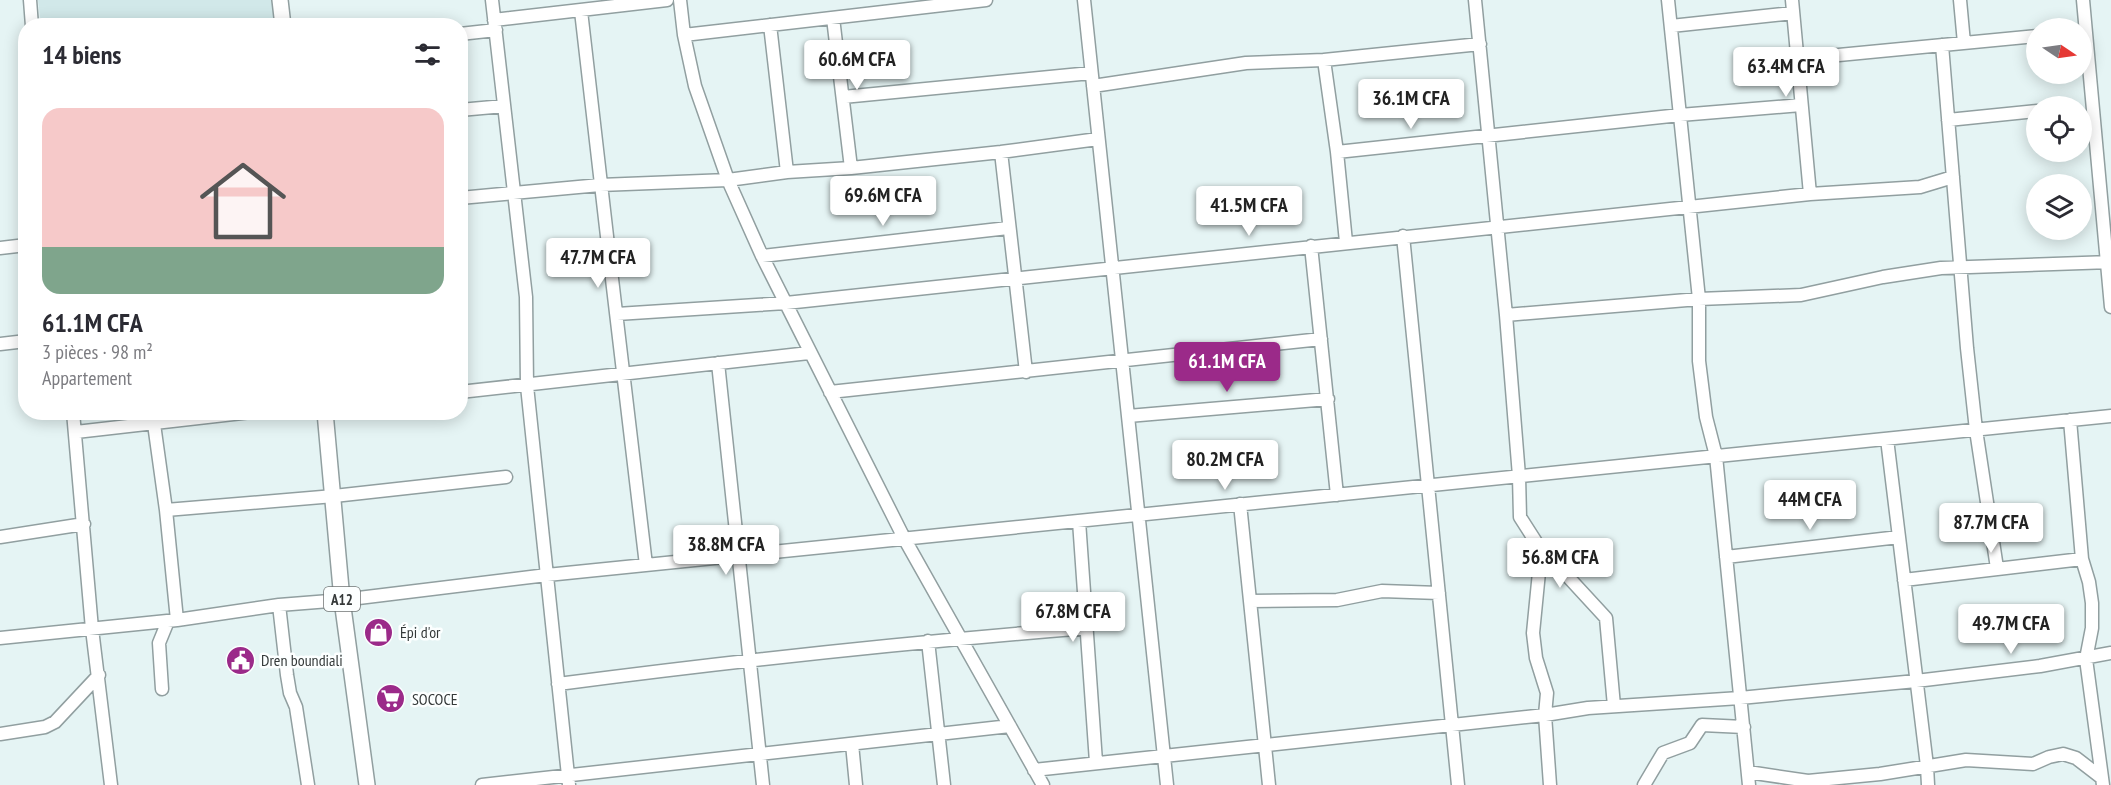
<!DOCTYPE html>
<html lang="fr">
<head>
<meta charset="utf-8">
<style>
	:root { --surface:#fff; --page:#f7f7f7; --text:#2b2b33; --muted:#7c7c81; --accent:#9b2a89 }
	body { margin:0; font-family:"PT Sans Narrow",sans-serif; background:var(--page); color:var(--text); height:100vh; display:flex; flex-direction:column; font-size:22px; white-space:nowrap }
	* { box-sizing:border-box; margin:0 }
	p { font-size:20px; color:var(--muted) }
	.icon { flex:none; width:33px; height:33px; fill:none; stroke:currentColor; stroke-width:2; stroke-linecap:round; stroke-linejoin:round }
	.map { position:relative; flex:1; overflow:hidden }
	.drawer { position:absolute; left:18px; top:18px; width:450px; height:402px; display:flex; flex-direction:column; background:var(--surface); border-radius:24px; box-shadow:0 3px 15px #0003 }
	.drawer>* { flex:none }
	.needle { width:39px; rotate:103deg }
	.controls { position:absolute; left:2026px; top:18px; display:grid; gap:12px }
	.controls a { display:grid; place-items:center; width:66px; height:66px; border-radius:50%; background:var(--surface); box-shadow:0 3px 15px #0003; font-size:30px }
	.price { position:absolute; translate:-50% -51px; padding:0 14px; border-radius:6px; background:#fff; color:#222; font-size:20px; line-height:39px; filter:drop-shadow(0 2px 3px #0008) }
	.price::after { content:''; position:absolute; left:50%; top:36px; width:18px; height:14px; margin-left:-9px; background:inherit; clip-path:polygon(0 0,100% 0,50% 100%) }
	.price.selected { background:var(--accent); color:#fff }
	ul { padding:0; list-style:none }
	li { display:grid; align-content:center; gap:12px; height:318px; padding:0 24px }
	li span { display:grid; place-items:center; height:186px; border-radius:18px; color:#555 }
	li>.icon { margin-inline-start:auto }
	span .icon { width:108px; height:108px; fill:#fffc; stroke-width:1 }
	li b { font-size:26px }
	h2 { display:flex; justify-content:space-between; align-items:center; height:72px; padding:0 24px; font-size:26px }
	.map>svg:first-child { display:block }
</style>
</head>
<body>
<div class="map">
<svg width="2111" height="785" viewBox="0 0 2111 785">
	<rect width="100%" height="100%" fill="#e5f4f4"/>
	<!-- built -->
	<path fill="#d1e8e9" d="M38,0H274L277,25H41Z"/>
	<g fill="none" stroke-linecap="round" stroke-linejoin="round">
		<defs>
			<path id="minor" d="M30,0L32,26
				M492,0L526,297L527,386L569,785
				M680,0L684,35L695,86L728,180L762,256L904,538L1043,785
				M1084,0L1167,785
				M1475,0L1506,315L1519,476L1520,517L1536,542L1606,618L1614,706
				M1668,0L1699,299V361L1706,417L1716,456L1749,785
				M1792,0L1810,194
				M1960,0L1964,43
				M2083,0L2111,307
				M581,11C601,196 625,380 646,565
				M833,18L851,168
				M494,20L667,0
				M770,25L787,172
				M1671,26L1793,13
				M460,34L496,30
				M684,35L986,0
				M1942,45L1967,348L1976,430L1997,568
				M1797,59L2037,36
				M1324,60L1337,152L1346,242
				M1093,86L1246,63L1324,60L1480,44
				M843,97L1091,73
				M460,110L504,106
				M1948,120L2037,111
				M1001,152L1026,372
				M1337,152L1680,115L1801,105
				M460,198L600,185L728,180L787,172L851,168L1001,152L1098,139
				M1403,236L1458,785
				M1311,246L1337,495
				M0,248L26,245
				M762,256L1008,228
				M617,314L786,303L1810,194L1920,187L1953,177
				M1506,315L1699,299L1801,295L1883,277L1941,268L2111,262
				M0,344L26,341
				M718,363L763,785
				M460,392L809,353
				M830,392L1321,339
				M73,412L92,629L111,785
				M1128,416L1328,399
				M2070,420L2082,559L2089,582L2092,603V628L2086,659L2103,785
				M154,424L166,510L177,620
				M76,432L251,412
				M1887,439L1927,766L1928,785
				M1240,504L1269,785
				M166,510L334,496L506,477
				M1079,521L1096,762
				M0,537L84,524
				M1531,542L1540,562L1533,633L1536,658L1547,693L1545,715L1550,785
				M1726,557L1899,537
				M1904,580L2082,559
				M1250,601L1337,600L1382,591L1439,593
				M279,605L287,675L290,693L296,707L308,785
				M0,638L177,620L279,605L342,600L547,575L2111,416
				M928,641L944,785
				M558,684C734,661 910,642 1087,628
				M162,689L159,643L168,621
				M0,734L45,727L55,722L99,675
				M852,744L856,785
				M1034,770L1545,715L1588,708L1740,698L1916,681L2040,666L2111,653
				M1748,772L1808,781L1880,774L1966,760L2033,764L2049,757L2063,754L2076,758L2102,778
				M482,785L1010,726
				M1644,785L1663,753L1690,743L1702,725L1744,727"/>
			<path id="major" d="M280,0L283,26
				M325,412L342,600L367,785"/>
		</defs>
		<!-- minor casing -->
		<use href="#minor" stroke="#919fa0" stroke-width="15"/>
		<!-- major casing -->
		<use href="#major" stroke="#919fa0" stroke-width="18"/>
		<!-- minor -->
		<use href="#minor" stroke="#fff" stroke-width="12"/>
		<!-- major -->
		<use href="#major" stroke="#fff" stroke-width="15"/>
	</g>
	<!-- icons -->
	<defs>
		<symbol id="shop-disc" viewBox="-11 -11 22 22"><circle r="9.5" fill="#9b2a89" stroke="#fcffff"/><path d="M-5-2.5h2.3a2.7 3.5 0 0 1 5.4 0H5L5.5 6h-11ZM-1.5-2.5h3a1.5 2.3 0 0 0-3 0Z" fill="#fff"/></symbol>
		<symbol id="civic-disc" viewBox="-11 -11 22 22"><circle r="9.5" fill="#9b2a89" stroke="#fcffff"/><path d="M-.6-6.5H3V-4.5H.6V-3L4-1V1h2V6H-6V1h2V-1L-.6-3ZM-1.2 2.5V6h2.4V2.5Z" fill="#fff"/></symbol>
		<symbol id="supermarket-disc" viewBox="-11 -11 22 22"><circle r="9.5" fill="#9b2a89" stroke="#fcffff"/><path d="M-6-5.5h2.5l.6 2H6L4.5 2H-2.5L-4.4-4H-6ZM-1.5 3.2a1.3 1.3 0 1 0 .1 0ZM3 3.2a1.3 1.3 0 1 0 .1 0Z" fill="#fff"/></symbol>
	</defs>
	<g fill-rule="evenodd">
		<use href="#shop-disc" x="362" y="616" width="33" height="33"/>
		<use href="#civic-disc" x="224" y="644" width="33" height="33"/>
		<use href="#supermarket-disc" x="374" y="682" width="33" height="33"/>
	</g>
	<g text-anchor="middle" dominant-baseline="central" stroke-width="5" stroke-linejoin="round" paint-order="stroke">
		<!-- shield labels -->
		<rect fill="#fcffff" stroke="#707474" stroke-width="1.5" x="324" y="587" width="36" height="24" rx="4.5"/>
		<g font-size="15" font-weight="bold" fill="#343939">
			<text x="342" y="599">A12</text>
		</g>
		<!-- poi labels -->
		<g font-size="16" fill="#343939" stroke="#fcffff" text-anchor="start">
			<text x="400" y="632">Épi d'or</text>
			<text x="261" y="660">Dren boundiali</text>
			<text x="412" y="699">SOCOCE</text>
		</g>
	</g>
</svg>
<div class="controls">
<a><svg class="needle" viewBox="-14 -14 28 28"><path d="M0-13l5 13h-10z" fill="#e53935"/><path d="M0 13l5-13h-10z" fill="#7c7c81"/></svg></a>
<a><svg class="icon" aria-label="locate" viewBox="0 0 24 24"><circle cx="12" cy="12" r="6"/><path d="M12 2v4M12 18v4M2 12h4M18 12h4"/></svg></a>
<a><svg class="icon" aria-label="layers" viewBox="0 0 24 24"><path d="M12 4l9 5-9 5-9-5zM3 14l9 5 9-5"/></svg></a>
</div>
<b class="price" style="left:857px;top:91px">60.6M CFA</b>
<b class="price" style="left:1786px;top:98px">63.4M CFA</b>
<b class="price" style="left:1411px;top:130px">36.1M CFA</b>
<b class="price" style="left:883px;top:227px">69.6M CFA</b>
<b class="price" style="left:1249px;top:237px">41.5M CFA</b>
<b class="price" style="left:598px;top:289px">47.7M CFA</b>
<b class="price selected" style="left:1227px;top:393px">61.1M CFA</b>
<b class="price" style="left:1225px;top:491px">80.2M CFA</b>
<b class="price" style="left:1810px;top:531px">44M CFA</b>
<b class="price" style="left:1991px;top:554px">87.7M CFA</b>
<b class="price" style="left:726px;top:576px">38.8M CFA</b>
<b class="price" style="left:1560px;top:589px">56.8M CFA</b>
<b class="price" style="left:1073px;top:643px">67.8M CFA</b>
<b class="price" style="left:2011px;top:655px">49.7M CFA</b>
<section class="drawer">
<h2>14 biens<svg class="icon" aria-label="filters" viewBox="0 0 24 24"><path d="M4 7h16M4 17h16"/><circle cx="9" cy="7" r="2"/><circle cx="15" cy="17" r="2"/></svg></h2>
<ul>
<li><span style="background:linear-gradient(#f6c9c9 75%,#7fa58c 0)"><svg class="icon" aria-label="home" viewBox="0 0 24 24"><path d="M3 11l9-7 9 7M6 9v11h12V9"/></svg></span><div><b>61.1M CFA</b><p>3 pièces · 98 m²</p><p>Appartement</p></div></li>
</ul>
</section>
</div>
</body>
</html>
